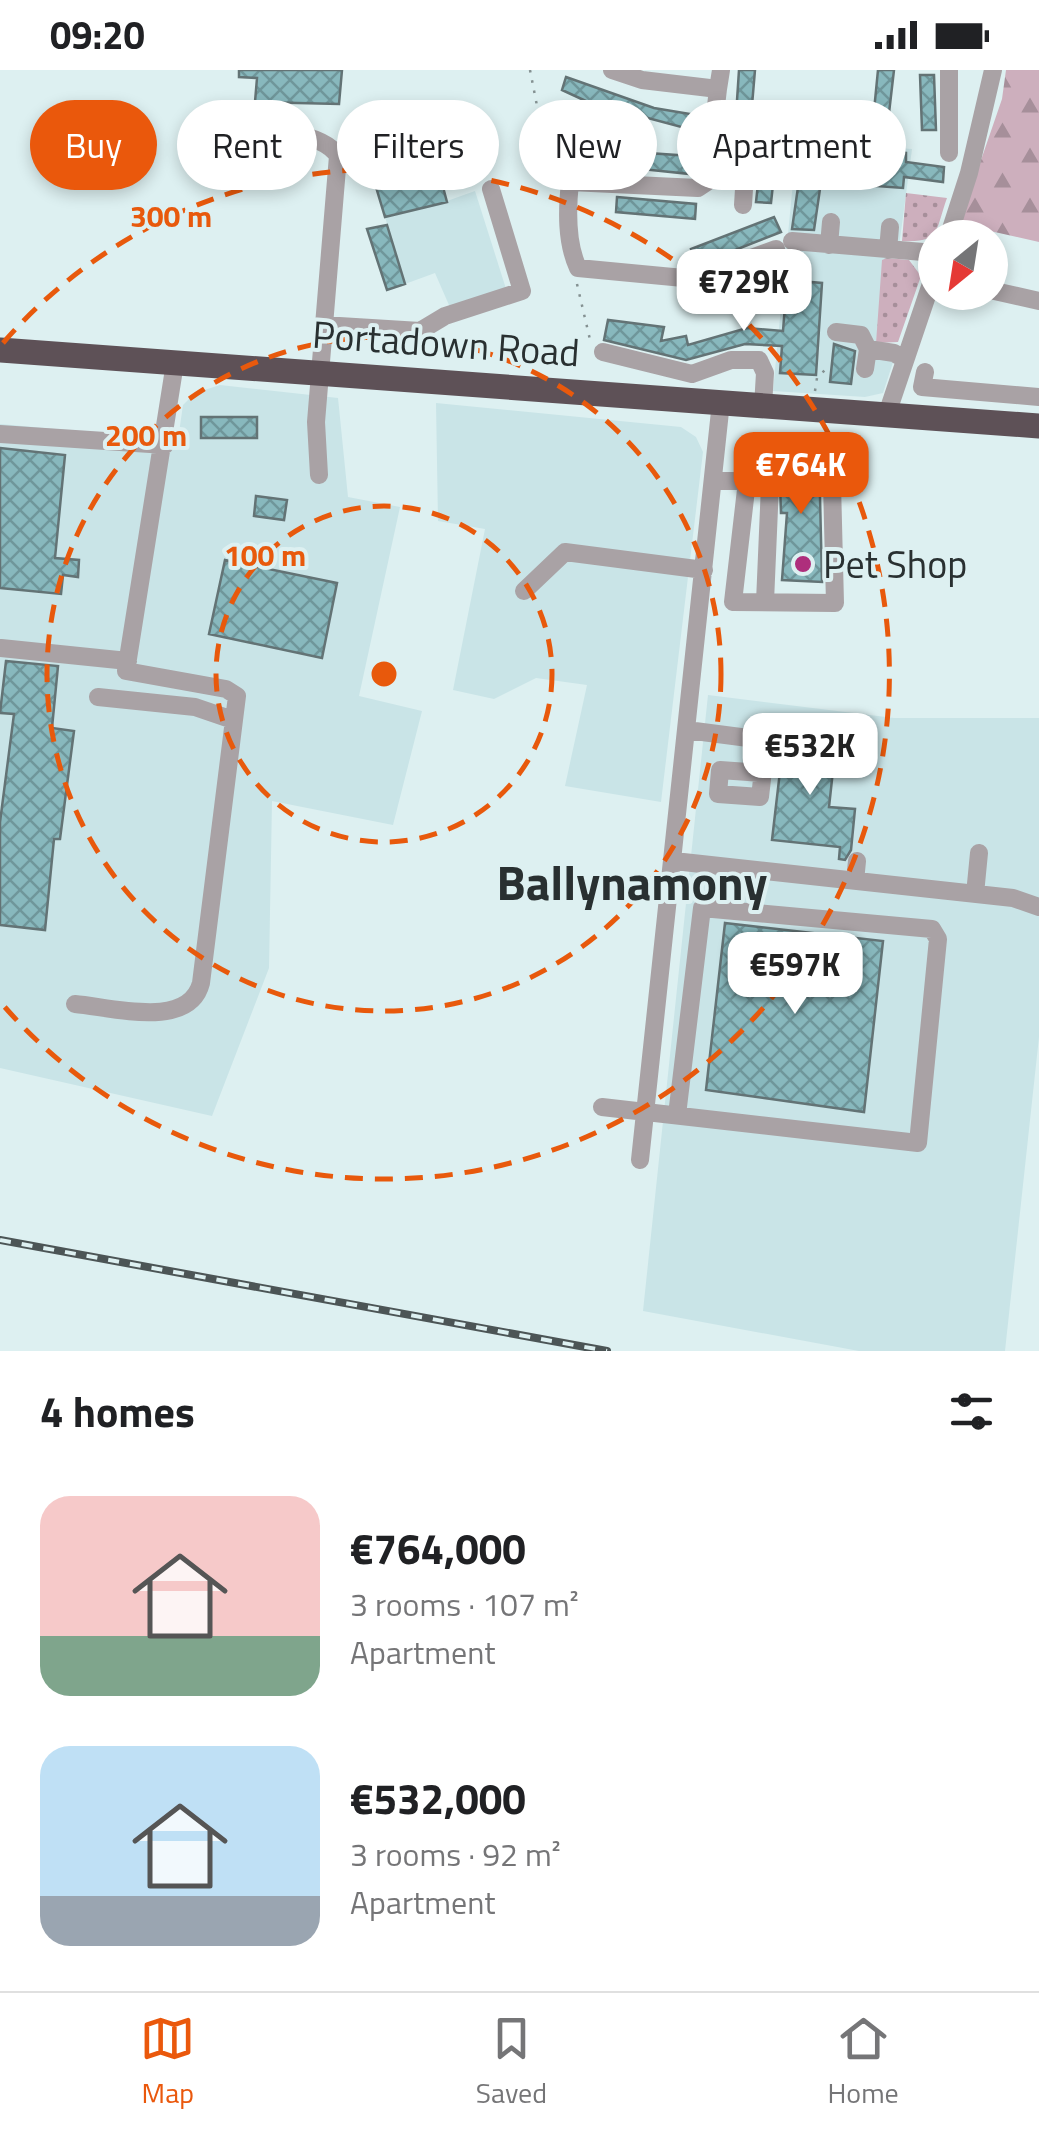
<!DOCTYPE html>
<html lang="en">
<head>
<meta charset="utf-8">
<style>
	:root { --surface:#fff; --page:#f2f2f2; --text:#202124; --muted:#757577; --line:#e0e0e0; --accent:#ea580c }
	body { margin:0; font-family:"Titillium Web",sans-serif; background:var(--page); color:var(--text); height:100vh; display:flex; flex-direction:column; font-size:38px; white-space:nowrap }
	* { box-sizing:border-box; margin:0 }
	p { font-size:32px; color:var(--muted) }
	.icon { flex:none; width:55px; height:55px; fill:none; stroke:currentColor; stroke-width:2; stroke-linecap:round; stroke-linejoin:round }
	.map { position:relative; height:1281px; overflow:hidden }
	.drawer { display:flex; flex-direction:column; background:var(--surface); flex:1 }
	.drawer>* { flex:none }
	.hud { position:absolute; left:30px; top:30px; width:980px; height:90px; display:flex; gap:20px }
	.needle { width:65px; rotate:210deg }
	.tools { position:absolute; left:918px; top:150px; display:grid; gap:20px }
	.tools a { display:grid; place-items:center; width:90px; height:90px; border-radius:50%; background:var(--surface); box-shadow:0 5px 15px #0003; font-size:50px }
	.price { position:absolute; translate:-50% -85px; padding:0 22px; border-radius:20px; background:#fff; color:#222; font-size:32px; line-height:65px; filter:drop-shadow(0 2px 5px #0008) }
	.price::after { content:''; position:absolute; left:50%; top:60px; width:30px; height:22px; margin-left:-15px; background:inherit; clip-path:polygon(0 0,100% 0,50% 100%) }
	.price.current { background:var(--accent); color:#fff }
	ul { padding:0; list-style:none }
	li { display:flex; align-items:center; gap:30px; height:250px; padding:0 40px }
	li span { display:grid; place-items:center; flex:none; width:280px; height:200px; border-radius:30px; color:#555 }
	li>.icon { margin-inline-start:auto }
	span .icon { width:120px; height:120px; fill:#fffc; stroke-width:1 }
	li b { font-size:42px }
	h2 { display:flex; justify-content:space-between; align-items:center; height:120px; padding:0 40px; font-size:42px }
	.tag { padding:0 35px; border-radius:45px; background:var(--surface); box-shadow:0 5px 15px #0003; font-size:35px; line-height:90px }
	.tag.current { background:var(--accent); color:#fff }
	.status { display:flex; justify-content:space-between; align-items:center; height:70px; padding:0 50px; background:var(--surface); direction:ltr }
	.status svg { height:28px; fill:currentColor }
	.tab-bar { display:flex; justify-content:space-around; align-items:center; height:140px; border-top:2px solid var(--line); background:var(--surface); font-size:28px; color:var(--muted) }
	.tab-bar a { display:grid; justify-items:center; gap:5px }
	.tab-bar .current { color:var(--accent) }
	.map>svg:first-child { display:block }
</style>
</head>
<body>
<div class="status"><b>09:20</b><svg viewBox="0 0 49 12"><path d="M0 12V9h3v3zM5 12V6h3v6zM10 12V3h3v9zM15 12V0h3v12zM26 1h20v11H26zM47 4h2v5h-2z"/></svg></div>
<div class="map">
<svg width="1039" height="1281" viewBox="0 0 1039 1281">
	<defs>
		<pattern id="grass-dots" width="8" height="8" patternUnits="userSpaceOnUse" patternTransform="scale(2.5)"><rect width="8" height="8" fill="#cdafbd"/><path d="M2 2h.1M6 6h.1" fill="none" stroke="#a68f9a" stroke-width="1.8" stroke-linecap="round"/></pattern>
		<pattern id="forest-firs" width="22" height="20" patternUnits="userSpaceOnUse" patternTransform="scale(2.5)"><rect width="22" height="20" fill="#cdafbd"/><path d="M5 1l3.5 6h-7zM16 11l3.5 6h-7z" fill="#a68f9a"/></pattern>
		<pattern id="building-cross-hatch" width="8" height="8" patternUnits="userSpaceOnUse" patternTransform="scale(2.5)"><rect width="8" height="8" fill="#88b8bd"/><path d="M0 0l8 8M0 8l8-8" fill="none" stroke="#6f969a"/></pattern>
	</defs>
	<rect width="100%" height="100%" fill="#ddf0f1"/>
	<!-- built -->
	<path fill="#c9e4e7" d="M797,70L912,79L900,169L897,182H888L876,272L897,280L883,323L865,327L773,321Z
		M400,98L409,115L439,102L447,131L475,121L508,225L452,242L435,203L405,214L373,107Z
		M220,315L338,328L348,427L400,437L359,626L422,641L393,755L272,731L269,898L212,1046L0,998V354L178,370L183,335L195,323Z
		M436,333L681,357L696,367L703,382L661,732L565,716L587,615L536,608L494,629L453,620L485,459L438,451Z
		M708,625L894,648H1039V967L1005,1281H859L643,1241Z"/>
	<!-- grass -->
	<path fill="url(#grass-dots)" d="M906,123L947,128C935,161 941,173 902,171Z
		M887,188L909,190L921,206L898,272L876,273L882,190Z"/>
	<!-- forest -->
	<path fill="url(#forest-firs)" d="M1006,0H1039V172L959,154L1002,29Z"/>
	<!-- building -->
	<path fill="url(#building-cross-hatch)" stroke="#637375" stroke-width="2.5" d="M239,0H342L339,34L255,32L257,8L239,7Z
		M739,0H755L750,59L739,61H735Z
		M878,0H894L889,43L874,41Z
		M920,5H934L936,60H922Z
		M566,7L654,38L702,46L700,62L588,32L562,20Z
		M809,40L869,46L868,60L808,55Z
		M804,75L906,83V92L944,97L943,112L904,107L903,118L821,112L814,160L792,159Z
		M762,77L777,78L771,133L756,132Z
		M604,80L691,86L690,104L603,95Z
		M400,98L408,115L439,102L447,132L385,147L373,107Z
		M617,127L696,134L695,149L616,142Z
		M774,147L781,162L697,195L691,179Z
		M387,155L405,214L387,220L367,159Z
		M787,210L822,213L816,305L780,303L782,276L745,274L686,290L604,270L608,250L664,257L661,271L686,266L688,275L747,258L783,261Z
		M834,274L855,281L851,314L830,312Z
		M201,347H257V368H201Z
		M0,378L65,385L55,488L79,490L78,507L63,505L61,524L0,518Z
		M779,385H819L822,512L782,510L787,443H781Z
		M256,426L287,430L284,450L254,446Z
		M225,490L337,513L322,588L209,564Z
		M6,591L58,596L52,658L74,661L60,769H54L45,860L0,855V752L14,644L0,643Z
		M784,667L836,673L829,737L855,739L851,780L845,790L839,789L840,777L772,770Z
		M725,853L883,871L864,1042L706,1020Z"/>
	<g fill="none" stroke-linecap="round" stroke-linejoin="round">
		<!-- path -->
		<path stroke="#849192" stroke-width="2.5" stroke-dasharray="2.5 8" stroke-linecap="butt" d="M530,0L539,46L563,97
			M577,214L591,274
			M815,321L817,308L829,296"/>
		<!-- minor -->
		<path stroke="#a9a2a5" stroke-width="18" d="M612,0L642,10L718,19L721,0
			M949,0V83
			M718,19L707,112L698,118L570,112C567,140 566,172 578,198L694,209L776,179
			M197,57C234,60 317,54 338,86L316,352L319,405
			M743,135L747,71
			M948,168L969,103L993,0
			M792,171L935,183
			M829,175L831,152
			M888,180L890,157
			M990,220L1039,231
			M323,255L420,261L445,246L522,221L491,119
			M836,262L861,265L868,279L865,299
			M868,279L894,283L904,289
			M603,282L692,304L731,290H759L765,303L763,336
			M925,302L922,317L1039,327
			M887,344L935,202
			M0,364L165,375
			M713,411H747L733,532L835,533L831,373L772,372L766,375L761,411H747
			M761,411L770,415L765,532
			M524,521L565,482L704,500
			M1,578L128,591
			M98,627L195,637L233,650
			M687,660L756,669C767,689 762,706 760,727L718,724L720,700L762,703
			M756,669L779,654L823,660
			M674,791L1013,828L1039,837
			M855,811L857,791
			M975,824L979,783
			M75,934C111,937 189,960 201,913L237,626L226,619L126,601L175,293
			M602,1037L918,1073L938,869L932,859L702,838L677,1045
			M640,1090L721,332"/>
		<!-- highway -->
		<path stroke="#5e5157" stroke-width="25" d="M0,280L1039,356"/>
		<defs>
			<path id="rail" d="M0,1170L607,1281"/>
		</defs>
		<!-- rail casing -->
		<use href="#rail" stroke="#4c5556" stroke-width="8"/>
		<!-- rail -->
		<use href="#rail" stroke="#ddf0f1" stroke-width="4" stroke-dasharray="11" stroke-linecap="butt"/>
	</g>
	<!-- distance rings -->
	<g fill="none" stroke="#e8590c" stroke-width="5" stroke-dasharray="18 12">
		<circle cx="384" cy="604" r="168"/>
		<circle cx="384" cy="604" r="337"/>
		<path d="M3 273A505 505 0 1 1 3 935"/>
	</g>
	<!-- markers -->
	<circle fill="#ae2e7c" stroke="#ddf0f1" stroke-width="4" cx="803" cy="494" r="10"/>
	<g text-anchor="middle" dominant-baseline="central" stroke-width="8" stroke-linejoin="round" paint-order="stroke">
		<!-- street labels -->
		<g font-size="38" fill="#293031" stroke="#ddf0f1">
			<text transform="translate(446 273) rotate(4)">Portadown Road</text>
		</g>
		<!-- poi labels -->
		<g font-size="38" fill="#293031" stroke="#ddf0f1" text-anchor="start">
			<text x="823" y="494">Pet Shop</text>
		</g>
		<!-- district labels -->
		<g font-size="48" font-weight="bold" fill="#293031" stroke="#ddf0f1">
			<text x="632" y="812">Ballynamony</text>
		</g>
	</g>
	<circle cx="384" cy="604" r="15" fill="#e8590c" stroke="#ddf0f1" stroke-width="5"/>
	<g font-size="30" text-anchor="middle" font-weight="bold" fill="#e8590c" stroke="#ddf0f1" stroke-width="8" stroke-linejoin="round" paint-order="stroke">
		<text x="171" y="157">300 m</text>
		<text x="146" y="376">200 m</text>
		<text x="265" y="496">100 m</text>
	</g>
</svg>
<div class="tools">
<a><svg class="needle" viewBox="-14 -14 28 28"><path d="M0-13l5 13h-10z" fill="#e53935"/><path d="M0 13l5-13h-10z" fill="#757577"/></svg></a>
</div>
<b class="price" style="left:744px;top:264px">€729K</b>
<b class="price current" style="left:801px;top:447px">€764K</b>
<b class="price" style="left:810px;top:728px">€532K</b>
<b class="price" style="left:795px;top:947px">€597K</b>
<div class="hud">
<a class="tag current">Buy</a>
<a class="tag">Rent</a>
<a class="tag">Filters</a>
<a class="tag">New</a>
<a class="tag">Apartment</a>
</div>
</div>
<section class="drawer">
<h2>4 homes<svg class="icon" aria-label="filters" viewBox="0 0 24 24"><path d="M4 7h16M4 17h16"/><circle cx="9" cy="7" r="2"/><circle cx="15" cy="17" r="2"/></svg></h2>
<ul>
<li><span style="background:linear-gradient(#f6c9c9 70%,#7fa58c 0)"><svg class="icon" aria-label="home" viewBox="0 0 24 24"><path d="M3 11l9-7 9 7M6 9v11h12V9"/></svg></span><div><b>€764,000</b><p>3 rooms · 107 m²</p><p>Apartment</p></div></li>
<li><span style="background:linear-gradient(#bfe0f5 75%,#9aa5b1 0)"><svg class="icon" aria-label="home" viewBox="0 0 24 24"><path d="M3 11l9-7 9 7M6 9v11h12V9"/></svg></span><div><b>€532,000</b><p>3 rooms · 92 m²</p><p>Apartment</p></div></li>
</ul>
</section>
<nav class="tab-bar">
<a class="current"><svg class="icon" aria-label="map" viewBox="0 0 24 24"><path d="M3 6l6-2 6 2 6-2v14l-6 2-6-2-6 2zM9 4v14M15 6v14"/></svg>Map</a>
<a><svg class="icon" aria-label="saved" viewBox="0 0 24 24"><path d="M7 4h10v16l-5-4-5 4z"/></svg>Saved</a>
<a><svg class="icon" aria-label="home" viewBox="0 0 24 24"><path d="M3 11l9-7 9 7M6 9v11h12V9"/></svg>Home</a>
</nav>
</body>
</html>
